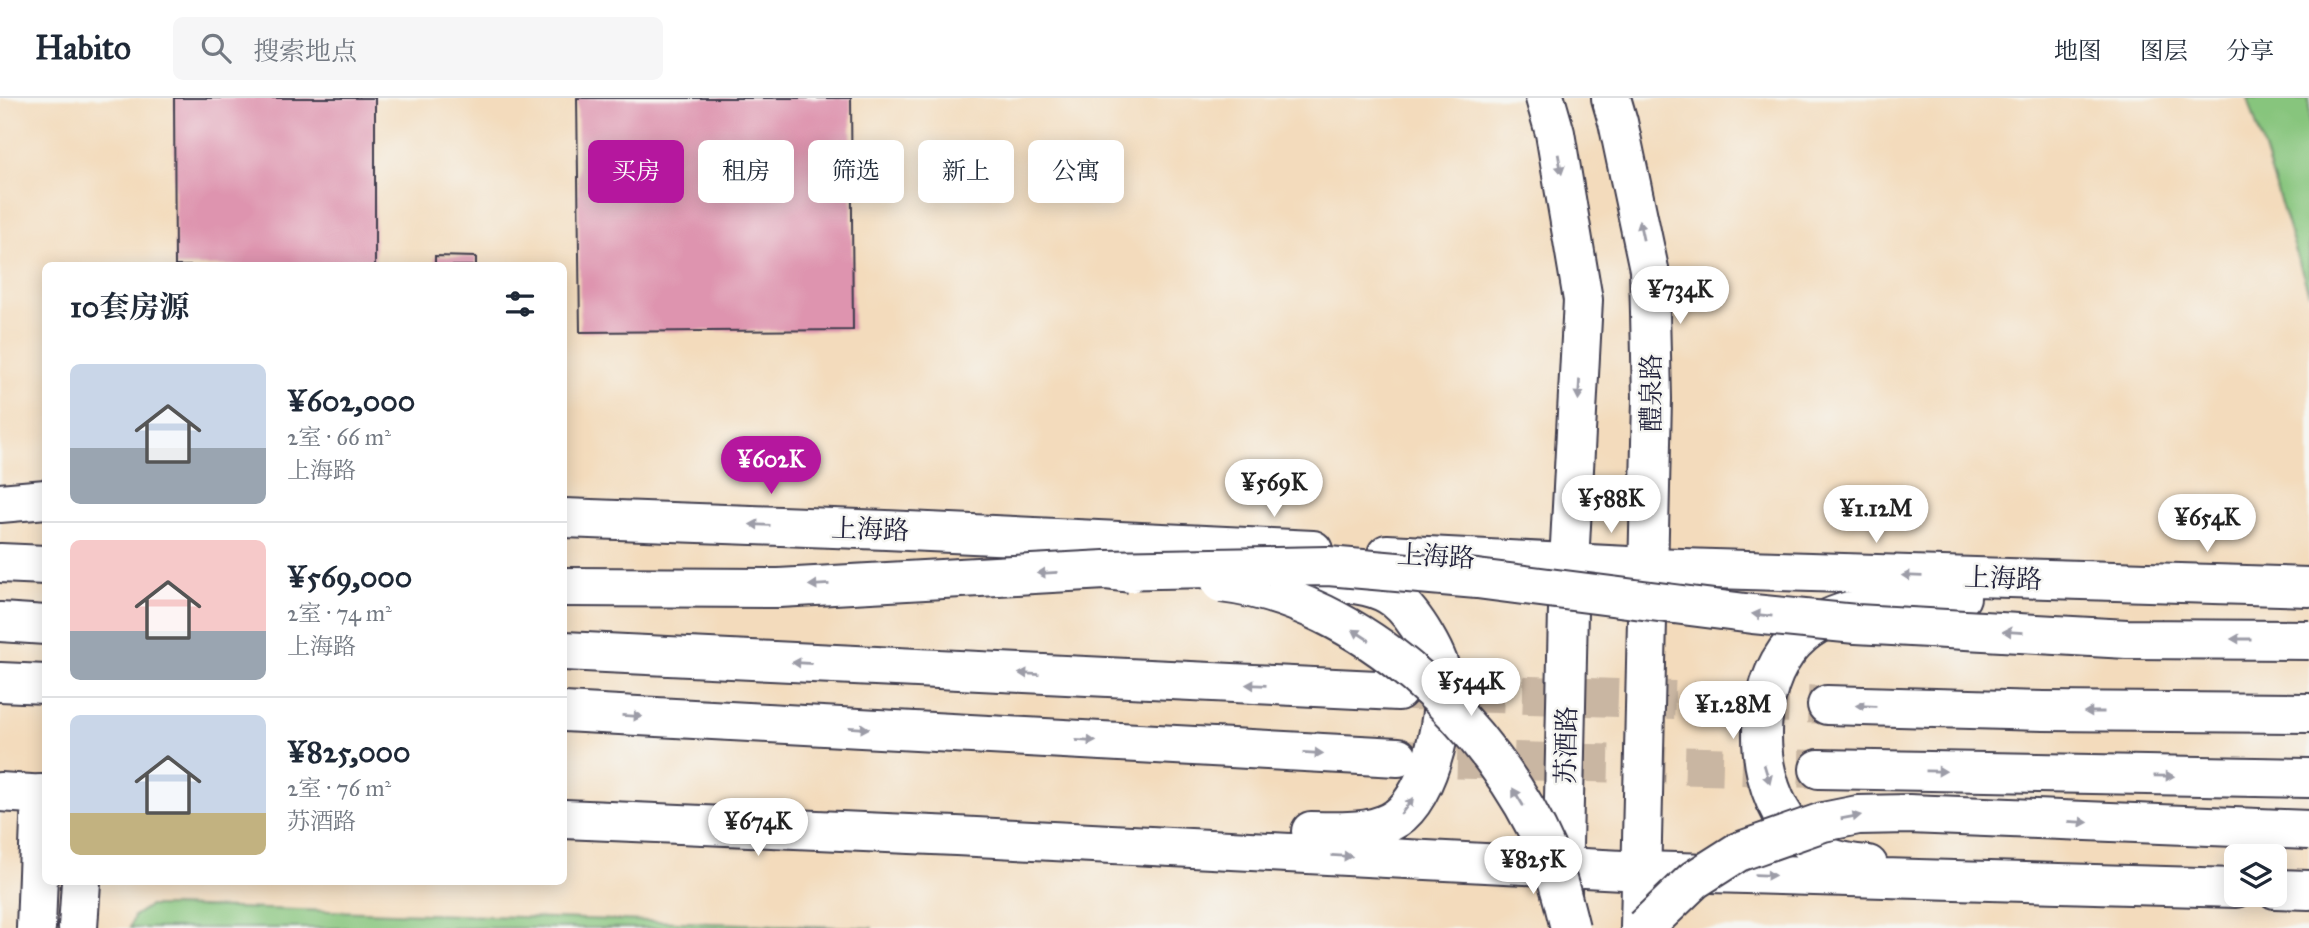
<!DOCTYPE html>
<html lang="zh">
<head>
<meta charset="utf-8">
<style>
	:root { --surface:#fff; --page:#f6f6f7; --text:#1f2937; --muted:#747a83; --line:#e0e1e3; --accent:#b5179e }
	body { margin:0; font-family:"IM FELL Great Primer","Noto Serif SC",serif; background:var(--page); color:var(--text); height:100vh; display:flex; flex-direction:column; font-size:26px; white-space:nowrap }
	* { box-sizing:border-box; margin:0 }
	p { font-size:23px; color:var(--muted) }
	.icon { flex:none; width:38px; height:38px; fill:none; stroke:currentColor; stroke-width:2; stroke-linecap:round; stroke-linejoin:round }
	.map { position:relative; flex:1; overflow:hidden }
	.side { position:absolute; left:42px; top:164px; width:525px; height:623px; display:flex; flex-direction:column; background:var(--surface); border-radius:10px; box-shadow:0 4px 18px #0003 }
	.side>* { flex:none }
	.guide { position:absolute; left:588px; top:42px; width:665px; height:63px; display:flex; gap:14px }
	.controls { position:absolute; left:2224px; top:746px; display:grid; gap:14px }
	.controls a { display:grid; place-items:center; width:63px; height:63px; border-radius:10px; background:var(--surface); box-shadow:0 4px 18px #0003; font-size:35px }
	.price { position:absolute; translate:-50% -60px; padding:0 16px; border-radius:24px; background:#fff; color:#222; font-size:23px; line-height:46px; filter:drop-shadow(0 2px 4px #0008) }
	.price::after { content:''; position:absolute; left:50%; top:42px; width:21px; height:16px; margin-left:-10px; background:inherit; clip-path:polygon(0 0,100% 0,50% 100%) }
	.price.selected { background:var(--accent); color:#fff }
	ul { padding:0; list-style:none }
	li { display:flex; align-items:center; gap:21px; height:175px; padding:0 28px }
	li+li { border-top:2px solid var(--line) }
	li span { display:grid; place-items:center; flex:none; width:196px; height:140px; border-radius:10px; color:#555 }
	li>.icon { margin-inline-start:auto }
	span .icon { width:84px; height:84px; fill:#fffc; stroke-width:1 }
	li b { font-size:30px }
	h2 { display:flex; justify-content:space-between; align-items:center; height:84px; padding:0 28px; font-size:30px }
	.pill { padding:0 24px; border-radius:10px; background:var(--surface); box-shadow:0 4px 18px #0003; font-size:24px; line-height:63px }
	.pill.selected { background:var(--accent); color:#fff }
	header { display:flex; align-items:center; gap:42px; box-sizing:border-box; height:98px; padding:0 35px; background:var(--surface); border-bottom:2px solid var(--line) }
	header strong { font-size:33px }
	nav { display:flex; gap:38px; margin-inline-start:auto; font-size:24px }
	.search { width:490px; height:63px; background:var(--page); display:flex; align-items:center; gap:18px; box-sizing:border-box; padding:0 24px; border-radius:10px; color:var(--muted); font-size:26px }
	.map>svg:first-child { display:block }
</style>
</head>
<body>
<header>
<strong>Habito</strong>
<div class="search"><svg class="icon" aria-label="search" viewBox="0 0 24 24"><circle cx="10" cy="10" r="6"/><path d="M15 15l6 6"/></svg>搜索地点</div>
<nav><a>地图</a><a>图层</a><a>分享</a></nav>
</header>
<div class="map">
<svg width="2309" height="830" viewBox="0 0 2309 830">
	<rect width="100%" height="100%" fill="#f6f6f2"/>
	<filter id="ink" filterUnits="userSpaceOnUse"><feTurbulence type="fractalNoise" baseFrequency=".0143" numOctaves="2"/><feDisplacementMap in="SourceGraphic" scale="14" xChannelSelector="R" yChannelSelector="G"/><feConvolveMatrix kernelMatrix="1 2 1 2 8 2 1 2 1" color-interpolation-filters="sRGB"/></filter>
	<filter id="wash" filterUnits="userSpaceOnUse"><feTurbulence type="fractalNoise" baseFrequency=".00686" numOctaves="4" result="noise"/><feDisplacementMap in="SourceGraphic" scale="28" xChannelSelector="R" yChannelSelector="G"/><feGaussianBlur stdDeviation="1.57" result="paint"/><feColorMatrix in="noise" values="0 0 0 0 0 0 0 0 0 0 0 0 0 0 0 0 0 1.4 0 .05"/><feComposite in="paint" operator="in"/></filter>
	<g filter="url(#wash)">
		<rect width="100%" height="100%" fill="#f3dbbc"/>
		<!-- green -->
		<path fill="#87c57d" stroke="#54745c" stroke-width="2" d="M2248,0H2309V196Z
			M149,808H171L873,830H130L134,818Z"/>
		<g id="blocks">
			<!-- building -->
			<path fill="#de94af" d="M174,0H375V168H175Z
				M577,0H851L853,232L580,234Z
				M435,158L476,159V168H435Z"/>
		</g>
	</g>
	<g filter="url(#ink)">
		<use href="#blocks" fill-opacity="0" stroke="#413e4e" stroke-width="2"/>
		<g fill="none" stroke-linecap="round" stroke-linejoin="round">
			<!-- highway-tunnel -->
			<path stroke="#c9b6a2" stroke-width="38" stroke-dasharray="38 19" stroke-linecap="butt" d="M1409,593L1827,607
				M1400,660L1819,671"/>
			<defs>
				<path id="minor" d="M1545,0L1555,35L1583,202L1569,465L1562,796
					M1611,0L1618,24L1649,171L1652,301L1640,830
					M36,830L41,696
					M78,830L81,784"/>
				<path id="major" d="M564,420L886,432L1313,452
					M1387,456L1649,469L2309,489
					M0,694L46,697
					M564,721L956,738L1642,773L2236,790
					M1311,733C1337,733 1366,736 1390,724C1428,706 1446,622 1443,584C1441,560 1414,516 1395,501C1376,486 1347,485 1324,482
					M1868,767C1854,766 1839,764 1826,758C1820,755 1815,749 1810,745C1802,738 1792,731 1787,723C1750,671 1753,577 1803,536C1843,502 1911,505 1961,499
					M2275,791L2309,792"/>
				<path id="highway" d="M0,405L46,401
					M0,465L46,467
					M0,524L46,527
					M564,553L1398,593
					M0,584L46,586
					M1827,607L2044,613L2309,615
					M564,614L1398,659
					M1819,671L2309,680"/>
			</defs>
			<!-- minor casing -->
			<use href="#minor" stroke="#413e4e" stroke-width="42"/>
			<!-- major casing -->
			<use href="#major" stroke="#413e4e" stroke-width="42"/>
			<!-- highway casing -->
			<use href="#highway" stroke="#413e4e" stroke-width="42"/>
			<!-- minor -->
			<use href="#minor" stroke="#fff" stroke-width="38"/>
			<!-- major -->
			<use href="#major" stroke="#fff" stroke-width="38"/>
			<!-- highway -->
			<use href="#highway" stroke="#fff" stroke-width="38"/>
			<defs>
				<path id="highway-bridge" d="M1105,472L1328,468L1477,481L1753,516L1856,526L2127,541L2309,542
					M1221,485C1361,501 1493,628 1547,753C1557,777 1564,805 1570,830
					M564,489L779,490L1105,472L1130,475
					M1644,830L1694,782L1738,754L1823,724L1858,717L1909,716L2309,732"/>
			</defs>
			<!-- highway-bridge casing -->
			<use href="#highway-bridge" stroke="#413e4e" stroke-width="42" stroke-linecap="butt"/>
			<!-- highway-bridge -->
			<use href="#highway-bridge" stroke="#fff" stroke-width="38"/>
		</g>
		<!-- one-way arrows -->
		<defs><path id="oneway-solid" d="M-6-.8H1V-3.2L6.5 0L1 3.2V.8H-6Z" transform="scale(1.75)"/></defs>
		<g fill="#9c9ca7">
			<use href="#oneway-solid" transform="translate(1560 66) rotate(80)"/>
			<use href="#oneway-solid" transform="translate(1641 132) rotate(-102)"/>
			<use href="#oneway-solid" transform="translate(1579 292) rotate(93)"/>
			<use href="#oneway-solid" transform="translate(760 427) rotate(-178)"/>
			<use href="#oneway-solid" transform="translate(1047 475) rotate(177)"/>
			<use href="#oneway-solid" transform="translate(1912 478) rotate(-178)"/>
			<use href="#oneway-solid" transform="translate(819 487) rotate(177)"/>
			<use href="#oneway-solid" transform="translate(1762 517) rotate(-174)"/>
			<use href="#oneway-solid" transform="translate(2013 534) rotate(-177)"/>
			<use href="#oneway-solid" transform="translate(1361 537) rotate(-147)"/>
			<use href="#oneway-solid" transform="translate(2241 541) rotate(-180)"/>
			<use href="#oneway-solid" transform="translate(802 565) rotate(-177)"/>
			<use href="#oneway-solid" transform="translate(1029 576) rotate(-177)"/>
			<use href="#oneway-solid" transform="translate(1256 587) rotate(-178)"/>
			<use href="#oneway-solid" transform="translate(1866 608) rotate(-178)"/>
			<use href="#oneway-solid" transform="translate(2094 614) rotate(-180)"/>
			<use href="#oneway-solid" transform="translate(632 618) rotate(3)"/>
			<use href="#oneway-solid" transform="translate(859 630) rotate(3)"/>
			<use href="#oneway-solid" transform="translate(1086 643) rotate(3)"/>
			<use href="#oneway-solid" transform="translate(1313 655) rotate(3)"/>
			<use href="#oneway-solid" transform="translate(1936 673) rotate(1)"/>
			<use href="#oneway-solid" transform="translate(1767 676) rotate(73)"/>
			<use href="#oneway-solid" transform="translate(2164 678) rotate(1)"/>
			<use href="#oneway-solid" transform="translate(1518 699) rotate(-121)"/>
			<use href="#oneway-solid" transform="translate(1407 708) rotate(-52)"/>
			<use href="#oneway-solid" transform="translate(1851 719) rotate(-10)"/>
			<use href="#oneway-solid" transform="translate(2078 724) rotate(3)"/>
			<use href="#oneway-solid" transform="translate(1342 758) rotate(3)"/>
			<use href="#oneway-solid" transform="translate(1765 777) rotate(2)"/>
		</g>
	</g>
	<g text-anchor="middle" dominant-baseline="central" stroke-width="5" stroke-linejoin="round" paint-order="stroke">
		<!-- street labels -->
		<g font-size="26" fill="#22223b" stroke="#f6f6f2">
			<text transform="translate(1651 295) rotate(-90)">醴泉路</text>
			<text transform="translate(870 431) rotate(2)">上海路</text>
			<text transform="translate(1436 458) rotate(3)">上海路</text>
			<text transform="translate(2003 480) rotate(2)">上海路</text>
			<text transform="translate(1566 647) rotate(-89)">苏酒路</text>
		</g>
	</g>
</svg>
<div class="controls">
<a><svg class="icon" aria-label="layers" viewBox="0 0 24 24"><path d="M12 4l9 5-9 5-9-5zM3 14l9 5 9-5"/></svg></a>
</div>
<b class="price" style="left:1680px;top:228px">¥734K</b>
<b class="price selected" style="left:771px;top:398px">¥602K</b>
<b class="price" style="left:1274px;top:421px">¥569K</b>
<b class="price" style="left:1611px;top:437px">¥588K</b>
<b class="price" style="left:1876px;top:447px">¥1.12M</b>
<b class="price" style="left:2207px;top:456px">¥654K</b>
<b class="price" style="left:1471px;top:620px">¥544K</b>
<b class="price" style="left:1733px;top:643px">¥1.28M</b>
<b class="price" style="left:758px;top:760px">¥674K</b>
<b class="price" style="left:1533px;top:798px">¥825K</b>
<div class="guide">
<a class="pill selected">买房</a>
<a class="pill">租房</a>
<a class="pill">筛选</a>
<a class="pill">新上</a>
<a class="pill">公寓</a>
</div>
<section class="side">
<h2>10套房源<svg class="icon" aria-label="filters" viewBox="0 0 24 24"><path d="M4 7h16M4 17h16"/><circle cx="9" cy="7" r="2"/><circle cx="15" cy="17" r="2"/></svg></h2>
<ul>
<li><span style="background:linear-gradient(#c9d6e8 60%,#9aa5b1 0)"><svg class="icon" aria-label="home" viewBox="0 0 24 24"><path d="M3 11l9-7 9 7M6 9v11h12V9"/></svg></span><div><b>¥602,000</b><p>2室 · 66 m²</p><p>上海路</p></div></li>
<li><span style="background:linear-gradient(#f6c9c9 65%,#9aa5b1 0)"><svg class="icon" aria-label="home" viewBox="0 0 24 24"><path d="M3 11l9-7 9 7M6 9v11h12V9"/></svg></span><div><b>¥569,000</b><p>2室 · 74 m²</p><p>上海路</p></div></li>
<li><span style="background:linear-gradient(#c9d6e8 70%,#c2b280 0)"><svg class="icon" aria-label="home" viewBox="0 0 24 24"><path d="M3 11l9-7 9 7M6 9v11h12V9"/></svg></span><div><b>¥825,000</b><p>2室 · 76 m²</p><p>苏酒路</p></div></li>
</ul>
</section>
</div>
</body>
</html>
